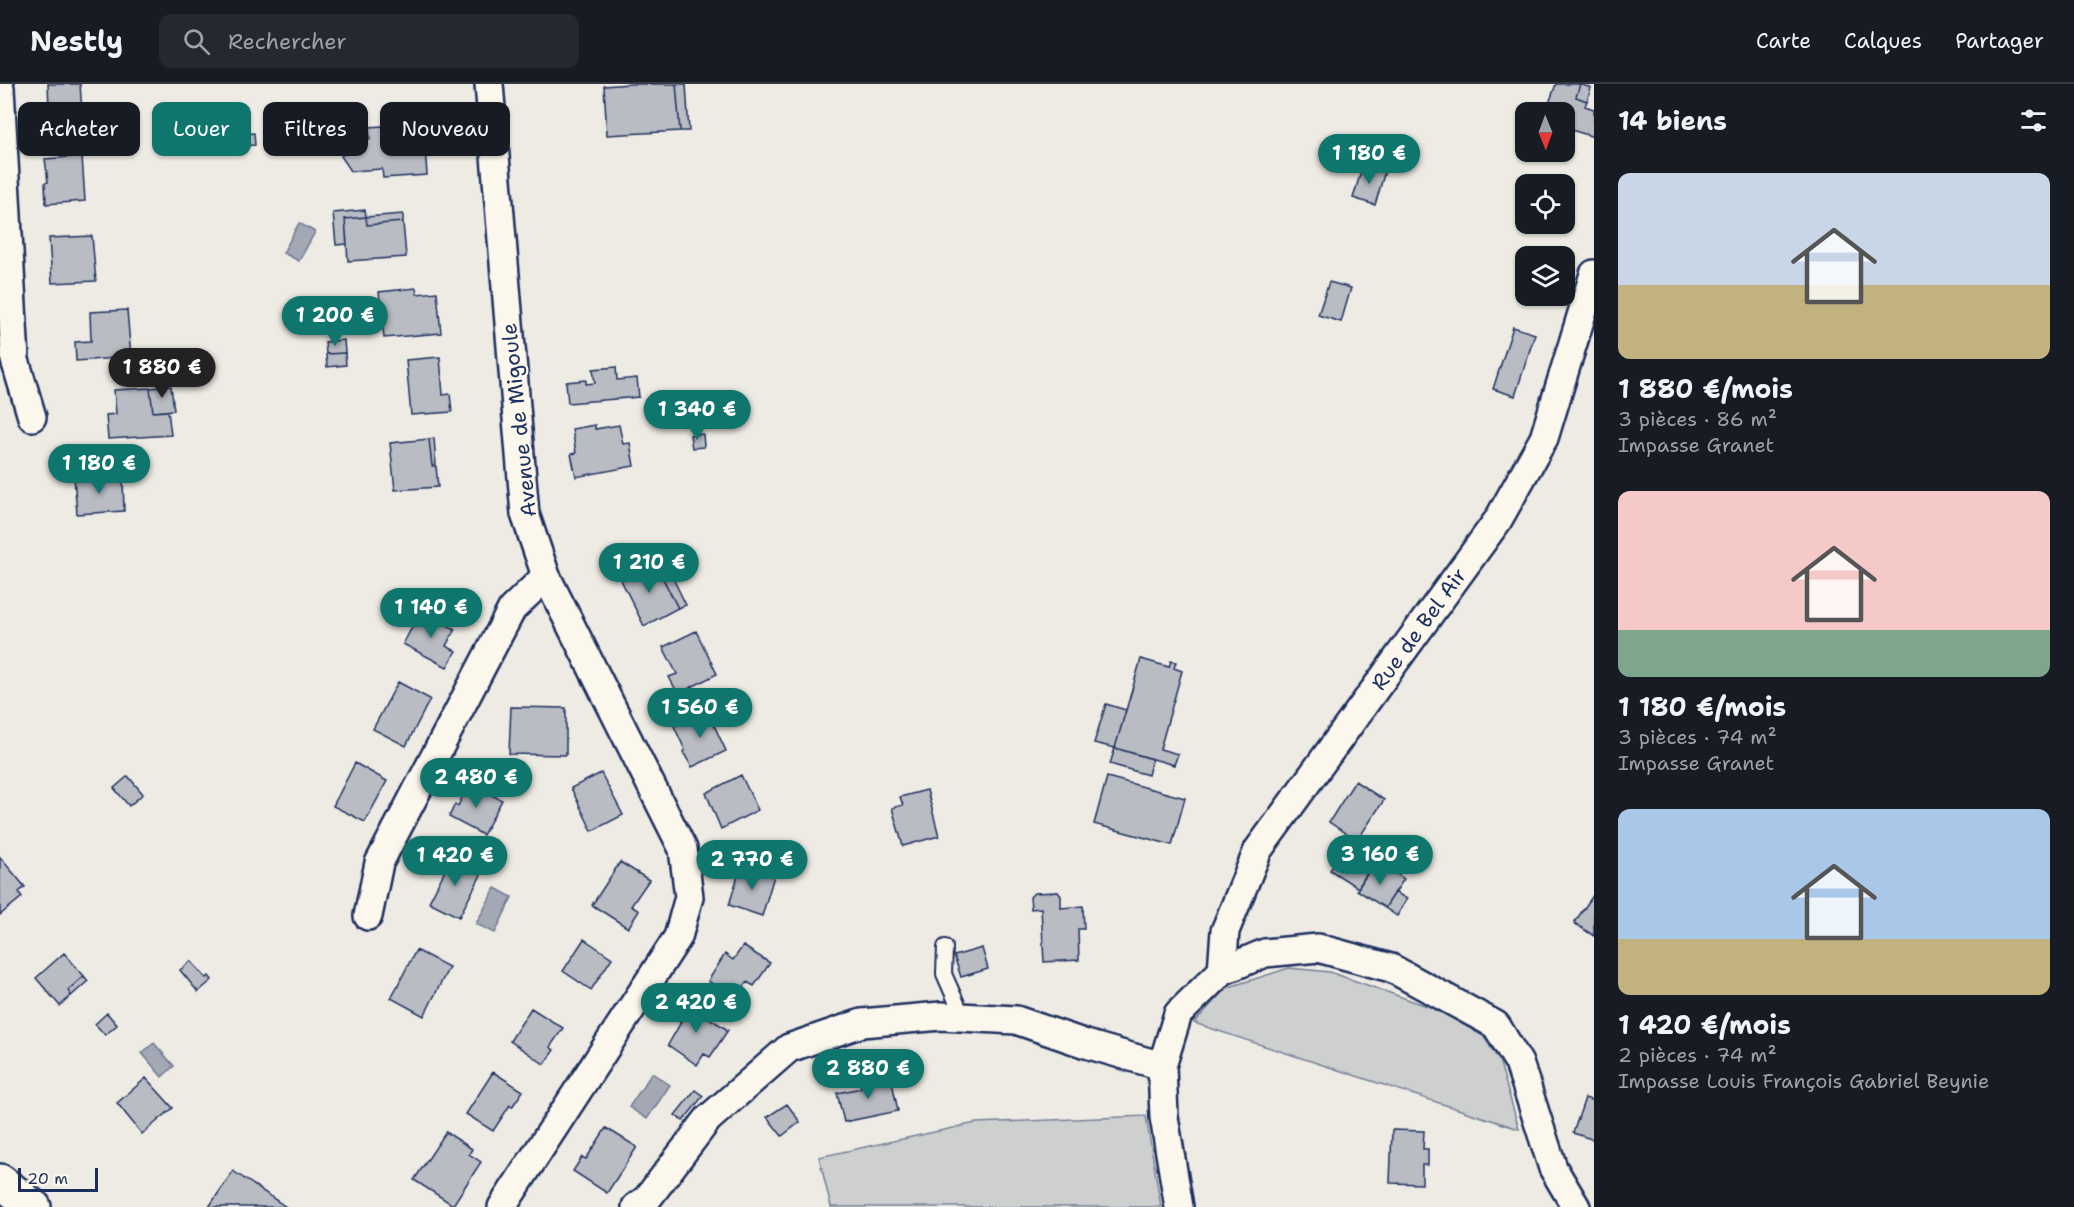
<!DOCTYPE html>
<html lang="fr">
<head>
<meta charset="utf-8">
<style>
	:root { --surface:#171b24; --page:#242831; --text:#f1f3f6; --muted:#9ea1a6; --line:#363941; --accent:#0f766e }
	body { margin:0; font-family:"Shantell Sans",sans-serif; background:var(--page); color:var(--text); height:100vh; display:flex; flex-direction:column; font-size:22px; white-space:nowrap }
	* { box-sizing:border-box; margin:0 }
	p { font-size:20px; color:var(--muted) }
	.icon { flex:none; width:33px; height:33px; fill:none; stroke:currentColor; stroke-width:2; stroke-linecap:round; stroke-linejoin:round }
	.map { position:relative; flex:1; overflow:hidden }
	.drawer { display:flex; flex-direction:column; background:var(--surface); width:480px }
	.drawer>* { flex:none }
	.banner { position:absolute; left:18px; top:18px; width:570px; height:54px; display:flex; gap:12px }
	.needle { width:39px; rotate:179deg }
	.fabs { position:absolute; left:1515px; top:18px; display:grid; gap:12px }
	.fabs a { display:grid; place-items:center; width:60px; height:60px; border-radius:12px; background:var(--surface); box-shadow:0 2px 4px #0004; font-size:30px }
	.scale { position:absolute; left:18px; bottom:15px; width:80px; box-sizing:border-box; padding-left:6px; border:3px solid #1b2f5e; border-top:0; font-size:16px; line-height:21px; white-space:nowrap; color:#1b2f5e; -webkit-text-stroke:4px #fbf7ec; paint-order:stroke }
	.price { position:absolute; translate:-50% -51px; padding:0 14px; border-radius:21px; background:var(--accent); color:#fff; font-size:20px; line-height:39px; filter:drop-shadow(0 2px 3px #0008) }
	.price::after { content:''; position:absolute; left:50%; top:36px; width:18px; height:14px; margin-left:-9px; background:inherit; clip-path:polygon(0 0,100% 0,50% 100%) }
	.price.on { background:#222; color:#fff }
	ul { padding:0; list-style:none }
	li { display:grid; align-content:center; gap:12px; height:318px; padding:0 24px }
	li span { display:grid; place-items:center; height:186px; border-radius:12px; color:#555 }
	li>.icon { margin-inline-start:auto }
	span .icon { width:108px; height:108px; fill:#fffc; stroke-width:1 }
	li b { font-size:26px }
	h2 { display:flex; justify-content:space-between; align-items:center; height:72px; padding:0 24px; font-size:26px }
	.pill { padding:0 21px; border-radius:12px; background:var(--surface); box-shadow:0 2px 4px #0004; font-size:21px; line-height:54px }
	.pill.on { background:var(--accent); color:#fff }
	header { display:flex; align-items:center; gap:36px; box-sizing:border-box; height:84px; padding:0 30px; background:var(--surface); border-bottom:2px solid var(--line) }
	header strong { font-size:28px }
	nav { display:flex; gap:33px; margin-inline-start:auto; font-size:21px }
	.search { width:420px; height:54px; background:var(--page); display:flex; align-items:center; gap:15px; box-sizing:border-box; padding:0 21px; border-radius:12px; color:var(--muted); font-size:22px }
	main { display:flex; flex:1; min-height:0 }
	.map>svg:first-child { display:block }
</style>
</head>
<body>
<header>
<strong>Nestly</strong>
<div class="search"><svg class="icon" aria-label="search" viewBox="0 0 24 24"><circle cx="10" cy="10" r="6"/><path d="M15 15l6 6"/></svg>Rechercher</div>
<nav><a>Carte</a><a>Calques</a><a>Partager</a></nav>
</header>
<main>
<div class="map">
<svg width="1594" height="1123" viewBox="0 0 1594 1123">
	<rect width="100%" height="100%" fill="#eeebe4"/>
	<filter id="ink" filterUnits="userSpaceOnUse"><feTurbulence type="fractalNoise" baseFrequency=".0167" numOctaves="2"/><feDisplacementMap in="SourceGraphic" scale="12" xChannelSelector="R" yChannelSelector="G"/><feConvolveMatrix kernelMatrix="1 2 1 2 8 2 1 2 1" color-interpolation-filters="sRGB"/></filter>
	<g filter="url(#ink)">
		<!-- green -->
		<path fill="#cecfcf" stroke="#747f96" stroke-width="1.5" d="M1289,884L1330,888L1441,927L1483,952L1499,976L1519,1045L1194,939L1226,904Z
			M1146,1032L1161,1123H831L819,1073L976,1039Z"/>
		<!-- water -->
		<path fill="#a3a8b4" stroke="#6d7892" stroke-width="1.5" d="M299,139L315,148L299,177L283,169Z
			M495,804L512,813L495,849L476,840Z
			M154,959L174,982L162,993L142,969Z
			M652,989L670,1001L647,1035L629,1023Z"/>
		<!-- building -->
		<path fill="#b9bcc3" stroke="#1b2f5e" stroke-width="1.5" d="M48,0H80L83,42L43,44L41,25L49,24Z
			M630,0H676L680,47L607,51L604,2Z
			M676,0H686L689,47H680Z
			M1556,0H1580L1576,13L1587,17L1585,22L1594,25V53L1565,44L1564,46V28H1546Z
			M1580,0L1591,4L1587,17L1576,13Z
			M382,42L386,46L400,45L401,65L425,63L427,91L383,94L382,85L351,87L341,72L351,65H356L355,56L370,55L369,43Z
			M254,49L255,61L243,62V50Z
			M82,72L85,117L46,120L45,99L48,98L45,75Z
			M1363,81L1385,87L1375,121L1353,114Z
			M365,126L366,133L345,135L347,160L336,161L333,129Z
			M403,130V138L367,141L366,133Z
			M366,133L367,141L403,138L406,173L348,177L345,135Z
			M92,152L96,197L52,199L49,154Z
			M1329,198L1351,204L1341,238L1318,231Z
			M416,204L417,210L437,208L441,249L384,254L379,208Z
			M127,226L131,273L76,277L75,258L91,257L90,228Z
			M1513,243L1535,250L1515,312L1493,305Z
			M344,256L345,269L326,270L325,258Z
			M345,269L346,281L327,283L326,270Z
			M440,273L443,311L450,310L452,328L411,331L406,276Z
			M616,283L617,296L637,294L639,313L568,319L566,298L586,296V300L595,299L593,285Z
			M171,302L174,326L153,328L150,304Z
			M150,304L153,328L168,327L171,351L108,355L106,331L116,330L114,306Z
			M595,341V345L619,341L623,360L630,359L634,382L576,393L571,370L576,369L572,345Z
			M703,350L704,363L692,364L690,351Z
			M434,354L436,382H432L429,355Z
			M429,355L432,382H436L438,403L395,406L390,359Z
			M122,390L123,395L100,396V391Z
			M100,391V396L123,395L124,427L77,430L74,393Z
			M663,474L686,521L678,524L655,479Z
			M655,479L678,524L644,542L621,496Z
			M421,527L455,545L446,562L456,567L447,583L403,560Z
			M696,547L717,590L678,610L669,593L677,590L663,563Z
			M1141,575L1169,583L1171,577L1176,578L1174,584L1182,587L1160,665L1178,670L1174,681L1115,664Z
			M398,598L430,615L406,662L373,645Z
			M1106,620L1126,626L1115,664L1094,659Z
			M511,623L566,624V671L509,670Z
			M707,626L726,667L692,683L683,668L685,666L674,642Z
			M1115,664L1152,675L1148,691L1110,680Z
			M355,679L387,697L365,738L333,722Z
			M601,689L623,731L592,747L571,704Z
			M741,691L758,726L721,745L706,709Z
			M128,692L143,710L129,722L114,704Z
			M1107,693L1185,714L1172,761L1094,740Z
			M1355,697L1384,716L1357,757L1329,738Z
			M469,700L502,716L483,751L449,733L455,720L458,722Z
			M927,706L939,752L903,762L892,724L903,721L900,713Z
			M1352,754L1379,771L1372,781L1345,763Z
			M1345,763L1372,781L1358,804L1330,786Z
			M0,773L25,803L19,808L22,813L0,831Z
			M452,773L482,789L459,833L429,818Z
			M620,778L649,796L631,822L639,827L628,844L592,821Z
			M741,782L774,792L762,832L729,821Z
			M1372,782L1385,790L1388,784L1404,795L1385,824L1357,806Z
			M1058,808L1061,812V824L1083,822L1084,845H1078L1079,876L1044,878L1041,824L1031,825L1030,813L1034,809Z
			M1395,808L1407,815L1397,832L1385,824Z
			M1594,810V852L1574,839Z
			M584,855L612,874L591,906L563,887Z
			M743,862L770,879L754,902L747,898L736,915L708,897L725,870L733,876Z
			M982,864L988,885L961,893L954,872Z
			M416,866L449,883L424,932L391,914Z
			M64,869L84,892L68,906L71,912L60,922L36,894Z
			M191,877L206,894L209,892L212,896L198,908L180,886Z
			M84,892L88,897L71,912L68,906Z
			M684,918L728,946L710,973L704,970L697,981L668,961L681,938L673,933Z
			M531,924L563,944L550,963L554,966L544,980L510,957Z
			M107,929L117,941L105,951L95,940Z
			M493,988L523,1007L512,1023L510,1021L493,1047L466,1030Z
			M891,993L898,1027L844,1038L837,1009L861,1004L860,1000Z
			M146,994L173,1024L142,1050L117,1019Z
			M695,1006L703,1012L683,1037L675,1031Z
			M1585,1014L1594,1017V1056L1573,1049Z
			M787,1020L800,1038L782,1052L767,1033Z
			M606,1044L637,1063L607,1109L573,1087L582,1073L586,1075Z
			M1392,1046L1424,1047L1423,1065H1428V1081H1422V1100L1390,1099Z
			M446,1048L472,1065L469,1070L481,1078L453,1121L414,1096Z
			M233,1087L286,1123H209Z"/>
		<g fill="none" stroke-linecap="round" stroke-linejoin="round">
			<defs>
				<path id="lane" d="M945,863L944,890L963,933"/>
				<path id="street" d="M489,0L525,430L546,492L683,765L689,813L678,853L502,1123
					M0,4L15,276L32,333
					M368,832L379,779L512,525L546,492
					M1222,887L1225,847L1258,766L1498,436L1544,354L1594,190
					M636,1123L647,1115L708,1035L789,964L862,939L941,932L1016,936L1086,960L1162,982
					M1179,1123L1164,1033L1162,982L1178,930L1222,887L1265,869L1318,864L1391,884L1496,941L1519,979L1553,1084L1576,1123"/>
				<path id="secondary" d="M0,1097L34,1123"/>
			</defs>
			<!-- lane casing -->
			<use href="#lane" stroke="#1b2f5e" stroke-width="18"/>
			<!-- street casing -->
			<use href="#street" stroke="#1b2f5e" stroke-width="32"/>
			<!-- secondary casing -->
			<use href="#secondary" stroke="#1b2f5e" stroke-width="38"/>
			<!-- lane -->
			<use href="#lane" stroke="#fbf7ec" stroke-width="14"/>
			<!-- street -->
			<use href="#street" stroke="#fbf7ec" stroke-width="27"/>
			<!-- secondary -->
			<use href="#secondary" stroke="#fbf7ec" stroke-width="33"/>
		</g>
	</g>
	<g text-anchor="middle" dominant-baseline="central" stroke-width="4.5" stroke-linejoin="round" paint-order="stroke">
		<!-- street labels -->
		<g font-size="21" fill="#1b2f5e" stroke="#fbf7ec">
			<text transform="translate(519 336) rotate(-96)">Avenue de Migoule</text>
			<text transform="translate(1419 545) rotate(-54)">Rue de Bel Air</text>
		</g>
	</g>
</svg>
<div class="fabs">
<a><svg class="needle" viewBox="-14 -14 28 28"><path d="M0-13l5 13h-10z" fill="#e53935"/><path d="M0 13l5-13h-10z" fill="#9ea1a6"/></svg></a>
<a><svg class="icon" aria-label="locate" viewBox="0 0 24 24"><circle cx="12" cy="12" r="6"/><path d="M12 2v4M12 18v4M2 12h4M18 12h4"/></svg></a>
<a><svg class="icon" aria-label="layers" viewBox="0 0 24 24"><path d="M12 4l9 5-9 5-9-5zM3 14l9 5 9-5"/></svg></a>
</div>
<div class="scale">20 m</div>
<b class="price" style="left:1369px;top:101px">1 180 €</b>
<b class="price" style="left:335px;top:263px">1 200 €</b>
<b class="price on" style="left:162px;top:315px">1 880 €</b>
<b class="price" style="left:697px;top:357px">1 340 €</b>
<b class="price" style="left:99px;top:411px">1 180 €</b>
<b class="price" style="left:649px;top:510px">1 210 €</b>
<b class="price" style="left:431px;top:555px">1 140 €</b>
<b class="price" style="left:700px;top:655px">1 560 €</b>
<b class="price" style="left:476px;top:725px">2 480 €</b>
<b class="price" style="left:1380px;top:802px">3 160 €</b>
<b class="price" style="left:455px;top:803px">1 420 €</b>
<b class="price" style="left:752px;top:807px">2 770 €</b>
<b class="price" style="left:696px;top:950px">2 420 €</b>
<b class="price" style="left:868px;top:1016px">2 880 €</b>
<div class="banner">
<a class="pill">Acheter</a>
<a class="pill on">Louer</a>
<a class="pill">Filtres</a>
<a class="pill">Nouveau</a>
</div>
</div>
<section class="drawer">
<h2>14 biens<svg class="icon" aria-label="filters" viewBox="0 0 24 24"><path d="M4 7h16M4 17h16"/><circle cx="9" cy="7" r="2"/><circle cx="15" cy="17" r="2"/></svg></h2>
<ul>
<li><span style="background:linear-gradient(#c9d6e8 60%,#c2b280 0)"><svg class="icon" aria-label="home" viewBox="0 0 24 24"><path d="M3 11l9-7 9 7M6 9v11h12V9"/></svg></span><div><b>1 880 €/mois</b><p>3 pièces · 86 m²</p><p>Impasse Granet</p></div></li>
<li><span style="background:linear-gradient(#f6c9c9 75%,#7fa58c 0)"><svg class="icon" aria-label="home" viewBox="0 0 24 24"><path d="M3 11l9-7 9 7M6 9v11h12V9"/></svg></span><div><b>1 180 €/mois</b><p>3 pièces · 74 m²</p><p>Impasse Granet</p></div></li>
<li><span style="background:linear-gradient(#a9c7e8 70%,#c2b280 0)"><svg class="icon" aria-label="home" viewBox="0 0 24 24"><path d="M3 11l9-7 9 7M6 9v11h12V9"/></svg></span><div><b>1 420 €/mois</b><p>2 pièces · 74 m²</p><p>Impasse Louis François Gabriel Beynie</p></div></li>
</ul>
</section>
</main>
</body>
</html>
